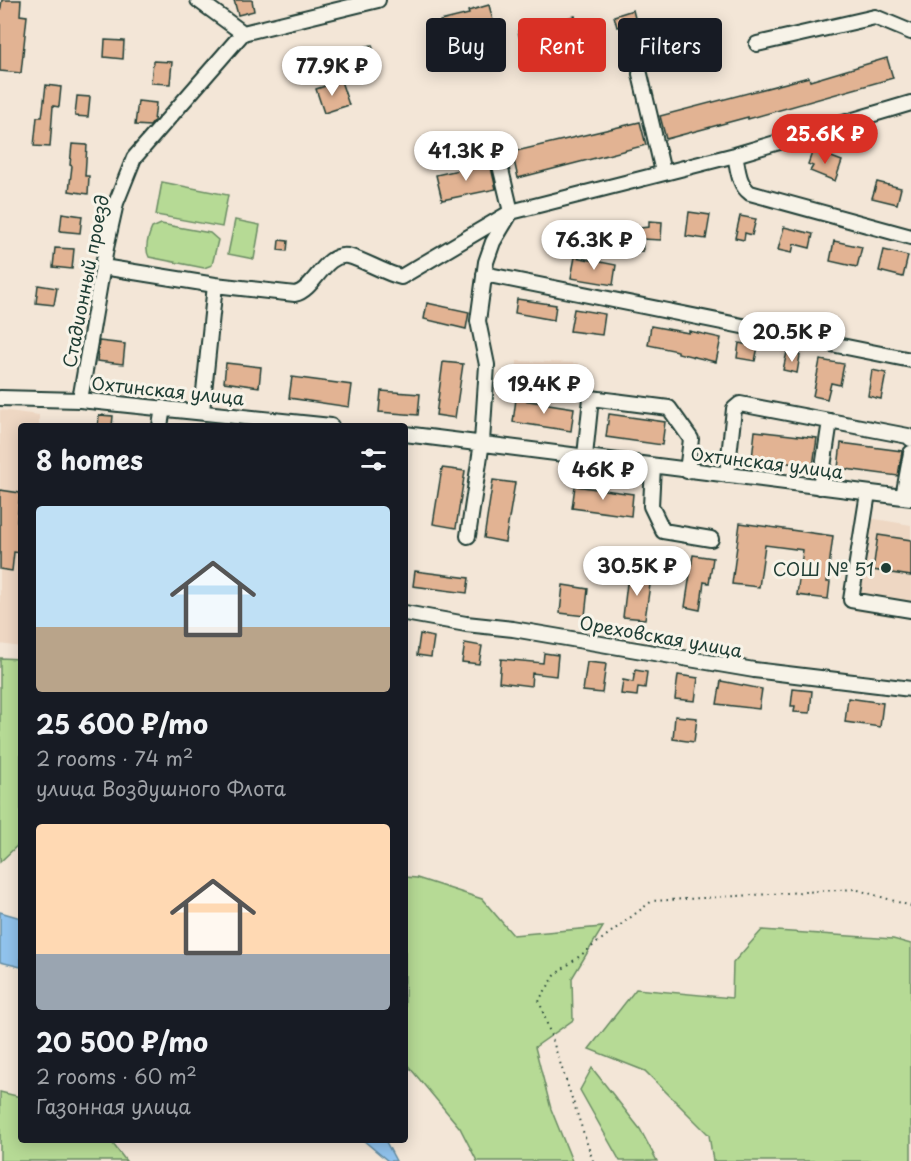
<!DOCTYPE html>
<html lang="en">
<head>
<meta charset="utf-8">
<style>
	:root { --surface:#171b24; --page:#242831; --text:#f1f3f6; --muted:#9ea1a6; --accent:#d93025 }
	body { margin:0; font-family:"Playpen Sans",sans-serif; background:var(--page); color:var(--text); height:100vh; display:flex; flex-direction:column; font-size:22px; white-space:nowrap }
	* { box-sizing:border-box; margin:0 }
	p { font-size:20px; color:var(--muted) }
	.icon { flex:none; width:33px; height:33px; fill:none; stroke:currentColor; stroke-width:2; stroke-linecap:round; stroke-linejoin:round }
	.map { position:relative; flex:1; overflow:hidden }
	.details { position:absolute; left:18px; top:423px; width:390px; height:720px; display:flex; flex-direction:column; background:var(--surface); border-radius:6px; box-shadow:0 3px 15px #0003 }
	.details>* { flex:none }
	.hud { position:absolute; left:426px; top:18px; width:394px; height:54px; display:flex; gap:12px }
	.price { position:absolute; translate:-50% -51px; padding:0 14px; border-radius:21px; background:#fff; color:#222; font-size:20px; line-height:39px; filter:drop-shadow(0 2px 3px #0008) }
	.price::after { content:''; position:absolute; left:50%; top:36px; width:18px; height:14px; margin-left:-9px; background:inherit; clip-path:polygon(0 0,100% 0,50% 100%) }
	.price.current { background:var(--accent); color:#fff }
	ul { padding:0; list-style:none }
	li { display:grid; align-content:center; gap:12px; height:318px; padding:0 18px }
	li span { display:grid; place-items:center; height:186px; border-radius:6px; color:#555 }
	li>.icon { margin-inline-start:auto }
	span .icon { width:108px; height:108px; fill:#fffc; stroke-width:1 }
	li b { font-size:26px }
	h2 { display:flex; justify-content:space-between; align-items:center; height:72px; padding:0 18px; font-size:26px }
	.pill { padding:0 21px; border-radius:6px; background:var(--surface); box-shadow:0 3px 15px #0003; font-size:21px; line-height:54px }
	.pill.current { background:var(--accent); color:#fff }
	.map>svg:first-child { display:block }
</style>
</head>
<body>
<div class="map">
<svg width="911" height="1161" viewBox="0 0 911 1161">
	<rect width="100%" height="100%" fill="#f3e6d7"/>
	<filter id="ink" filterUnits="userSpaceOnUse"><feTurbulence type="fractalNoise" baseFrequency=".0167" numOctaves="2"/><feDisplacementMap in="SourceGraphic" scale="12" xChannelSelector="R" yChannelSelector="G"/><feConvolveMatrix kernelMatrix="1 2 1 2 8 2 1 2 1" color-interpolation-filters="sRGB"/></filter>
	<g filter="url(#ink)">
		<!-- built -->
		<path fill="#eed7c3" d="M517,361L579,363V375L516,373Z
			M0,410L39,415V426H21V647L0,644Z
			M869,518L911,525V619L855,611Z"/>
		<!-- green -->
		<path fill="#b6da95" stroke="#6a8c64" stroke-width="1.5" d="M162,182L228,195L222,227L156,215Z
			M235,220L260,225L254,259L228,254Z
			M161,224L210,233L218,240L212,265L204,268L149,257C144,248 148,237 152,228Z
			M0,658L21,659V842L0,862Z
			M405,877L417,878L482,899L513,935L603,927L572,978L573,1020L535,1047L551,1109L572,1161H477L460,1128L405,1062Z
			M762,930L893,939L911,944V1161H713L709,1135L645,1071L589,1049L636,989L732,998L733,963Z
			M592,1068L640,1129L657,1161H620L580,1090Z
			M0,1092L21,1097V1140H110L126,1161H0Z"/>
		<!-- water -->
		<path fill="#91c3ed" stroke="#638da3" stroke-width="1.5" d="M0,912L21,918V967L0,962Z
			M363,1140H385L396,1161H388Z"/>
		<!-- building -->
		<path fill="#e2b393" stroke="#1f3d34" stroke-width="1.5" d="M2,0H21L20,15L27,16L21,73L0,71V13Z
			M234,0H252L254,11L238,15Z
			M489,5L496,32L475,38L473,32L444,39L440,21L469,14L468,11Z
			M633,10L636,22L617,27L614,16Z
			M575,16L578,26L557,32L555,21Z
			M551,22L553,29L520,39L518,31Z
			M105,40L124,41L123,59L104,57Z
			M372,45L378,68L359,73L358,66L352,67L350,57L355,56L354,49Z
			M307,51L313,69L290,76L284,59Z
			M887,58L893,78L748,119V117L666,139L660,116L809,77L810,81Z
			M153,61L172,62L170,84L151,83Z
			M341,81L349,105L324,113L316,89Z
			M46,85L61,87L59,107L53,106L50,147L34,146L37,117H42Z
			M77,96L90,97L88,117L75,116Z
			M138,101L156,103L154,121L150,126L135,125Z
			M640,122L646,145L518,178L512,152Z
			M72,144L87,145L85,176H89L88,194L69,191L72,166L70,165Z
			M813,150L842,161L835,181L810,171L813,166L808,164Z
			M490,163L496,189L442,200L436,175Z
			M877,182L901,188L897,204L872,198Z
			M689,212L710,215L706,239L686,236Z
			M62,213L82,216L80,233L60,231Z
			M740,216L756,219L752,235L745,233L744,240L735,238Z
			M649,221L662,222L661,240L642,239L643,251L624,252L622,230L649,227Z
			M784,227L813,234L810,248L794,244L792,253L778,250Z
			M279,240L288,241L287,251L278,250Z
			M834,241L862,247L857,267L830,261Z
			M55,248L74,249L72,269L53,267Z
			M884,250L908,256L903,277L879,271Z
			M575,257L616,265L613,285L571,278Z
			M38,285L57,288L54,305L36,303Z
			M517,299L556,305L554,320L515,313Z
			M427,303L469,312L466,329L424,319Z
			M574,309L605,314L602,335L570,331Z
			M651,326L689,333V331L721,338L716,362L678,353V351L648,345Z
			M99,341L125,344L123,364L97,361Z
			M739,343L758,347L755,361L737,358Z
			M787,352L800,355L797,373L783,370Z
			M820,360L844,364L840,385L831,383L827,399L813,396Z
			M443,362L463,364L455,418L436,415Z
			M226,363L261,367L259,387L224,382Z
			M872,370L886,373L881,399L868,396Z
			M292,377L352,385L349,407L289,398Z
			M381,391L420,394L418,415L379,412Z
			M516,399L574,408L571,431L513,422Z
			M609,414L665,422L662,445L606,437Z
			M99,415L113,416L112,426H98Z
			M755,431L817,438L813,466L752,459Z
			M841,443L902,451L898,476L838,468Z
			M442,468L465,471L456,528L433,524Z
			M493,480L515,483L505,542L484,538Z
			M575,486L633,494L631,516L572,508Z
			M0,490L20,493L17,521H21V553L14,552L12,571L0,569Z
			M740,523L833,536L827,582H830L828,599L797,595L803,550L765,545L759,587L732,584Z
			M878,535L911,540V576L873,570Z
			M693,555L713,558L709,583L704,582L700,610L685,607Z
			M415,571L469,578L467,593L413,586Z
			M628,575L651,578L645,619L623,617Z
			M563,585L588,589L585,616L560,613Z
			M420,634L434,637L431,657L417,655Z
			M465,643L482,646L479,664L462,662Z
			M544,653L558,655L556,676L532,673L531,686L499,682L501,659L543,663Z
			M587,662L606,664L602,693L583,691Z
			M635,670L647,672L645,688L638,687L637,696L621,694L623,680L633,682Z
			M678,675L698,678L695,701L675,699Z
			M721,681L762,689L759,709L717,704Z
			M793,689L812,691L810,713L794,712L795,706H791Z
			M848,698L883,703L880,727L845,722Z
			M675,716L697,718L694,742L673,739Z"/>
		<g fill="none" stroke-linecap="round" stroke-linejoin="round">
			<defs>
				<path id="minor" d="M198,0L243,33L378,0
					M757,44L875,17L911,32
					M640,74L663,172
					M735,155C738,168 738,184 750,193L911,237
					M103,267L215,285L295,294C315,290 324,252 348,256C362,259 384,273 401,277L511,212L498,157
					M484,274L911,360
					M0,398L80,400L331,426
					M80,400L106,248L116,203L134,158L243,33
					M202,411L215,285
					M160,426L163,408
					M405,434L911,498
					M585,456L591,398L669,408L691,439L687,471
					M653,466L651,506L663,531L711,539
					M727,475L734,409L740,404L908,436L911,439
					M820,487L830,421
					M868,493L851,600L911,610
					M903,497L911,453
					M468,536L482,442L487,365L478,321L486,262L493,242L511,212L735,155L911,103
					M405,613L466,624L513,629L754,670L911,689"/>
			</defs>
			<!-- minor casing -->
			<use href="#minor" stroke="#1f3d34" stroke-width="18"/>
			<!-- path -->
			<path stroke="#1f3d34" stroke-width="2" stroke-dasharray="1.5 4.5" stroke-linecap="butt" d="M593,1161L539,1000L556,974L652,901L855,889L911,906"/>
			<!-- minor -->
			<use href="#minor" stroke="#f7f3e8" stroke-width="14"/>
		</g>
	</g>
	<!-- markers -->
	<circle fill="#1f3d34" stroke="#f7f3e8" stroke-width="2" cx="886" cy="568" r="6"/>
	<g text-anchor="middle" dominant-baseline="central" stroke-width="6" stroke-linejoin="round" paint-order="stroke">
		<!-- street labels -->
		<g font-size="18" fill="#1f3d34" stroke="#f7f3e8">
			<text transform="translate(85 281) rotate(-79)">Стадионный проезд</text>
			<text transform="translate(168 390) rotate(6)">Охтинская улица</text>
			<text transform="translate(767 462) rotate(7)">Охтинская улица</text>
			<text transform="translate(661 636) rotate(10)">Ореховская улица</text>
		</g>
		<!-- poi labels -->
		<g font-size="18" fill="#1f3d34" stroke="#f7f3e8" text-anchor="end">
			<text x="874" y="568">СОШ № 51</text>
		</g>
	</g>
</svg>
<b class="price" style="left:332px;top:97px">77.9K ₽</b>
<b class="price current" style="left:825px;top:165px">25.6K ₽</b>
<b class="price" style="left:466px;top:182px">41.3K ₽</b>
<b class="price" style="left:594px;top:271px">76.3K ₽</b>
<b class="price" style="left:792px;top:363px">20.5K ₽</b>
<b class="price" style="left:544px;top:415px">19.4K ₽</b>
<b class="price" style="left:603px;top:501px">46K ₽</b>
<b class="price" style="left:637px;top:597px">30.5K ₽</b>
<div class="hud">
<a class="pill">Buy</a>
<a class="pill current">Rent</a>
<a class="pill">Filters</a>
</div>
<section class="details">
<h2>8 homes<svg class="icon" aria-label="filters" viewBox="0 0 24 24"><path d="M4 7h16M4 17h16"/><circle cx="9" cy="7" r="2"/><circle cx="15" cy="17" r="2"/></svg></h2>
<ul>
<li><span style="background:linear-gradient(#bfe0f5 65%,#b9a48a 0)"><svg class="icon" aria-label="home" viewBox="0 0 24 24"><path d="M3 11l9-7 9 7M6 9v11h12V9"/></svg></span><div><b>25 600 ₽/mo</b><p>2 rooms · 74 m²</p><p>улица Воздушного Флота</p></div></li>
<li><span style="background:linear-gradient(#ffd9b3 70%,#9aa5b1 0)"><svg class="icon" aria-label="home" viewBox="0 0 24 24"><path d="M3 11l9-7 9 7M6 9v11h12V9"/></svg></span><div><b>20 500 ₽/mo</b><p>2 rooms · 60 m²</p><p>Газонная улица</p></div></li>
</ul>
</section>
</div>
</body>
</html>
